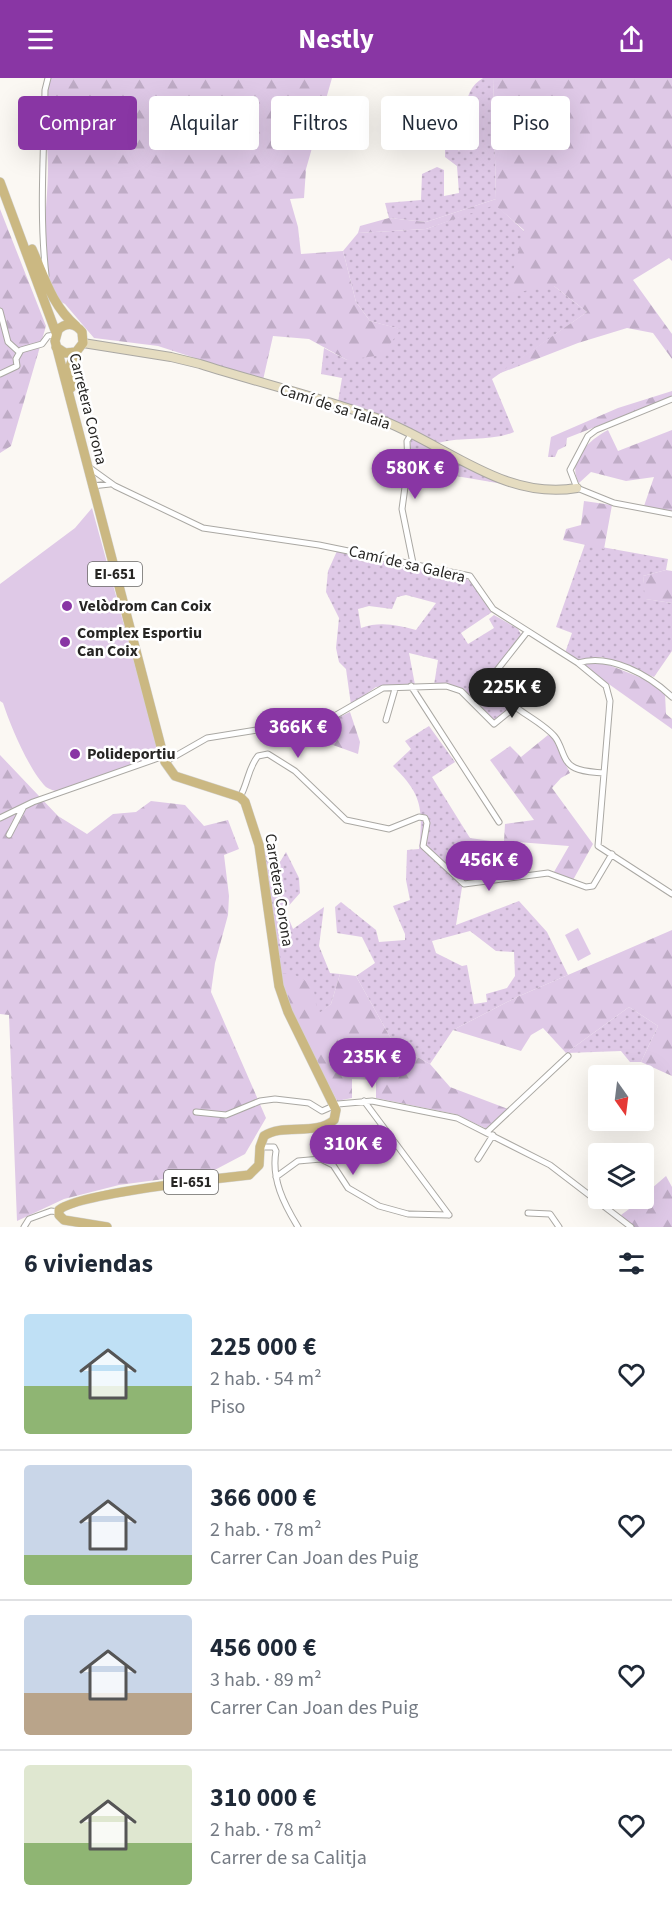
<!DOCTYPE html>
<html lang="es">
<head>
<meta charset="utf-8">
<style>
	:root { --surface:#fff; --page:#f6f6f7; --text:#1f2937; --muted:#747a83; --line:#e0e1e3; --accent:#8936a4 }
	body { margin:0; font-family:"Source Sans 3",sans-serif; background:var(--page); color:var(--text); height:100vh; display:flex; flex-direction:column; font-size:22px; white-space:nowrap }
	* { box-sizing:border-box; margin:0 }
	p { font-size:20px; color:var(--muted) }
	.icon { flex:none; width:33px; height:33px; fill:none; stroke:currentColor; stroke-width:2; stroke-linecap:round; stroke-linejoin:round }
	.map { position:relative; height:1149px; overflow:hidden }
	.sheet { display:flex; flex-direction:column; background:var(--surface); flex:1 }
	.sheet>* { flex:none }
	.top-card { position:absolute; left:18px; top:18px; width:636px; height:54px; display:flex; gap:12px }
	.needle { width:39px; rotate:166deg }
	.tools { position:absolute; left:588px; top:987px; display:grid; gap:12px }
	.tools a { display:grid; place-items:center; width:66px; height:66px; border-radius:6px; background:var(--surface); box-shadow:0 6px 24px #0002; font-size:30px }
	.price { position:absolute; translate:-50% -51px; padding:0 14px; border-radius:21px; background:var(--accent); color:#fff; font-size:20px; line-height:39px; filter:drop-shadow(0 2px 3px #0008) }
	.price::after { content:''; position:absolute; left:50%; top:36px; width:18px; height:14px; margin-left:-9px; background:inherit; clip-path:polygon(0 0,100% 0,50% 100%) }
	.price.selected { background:#222; color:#fff }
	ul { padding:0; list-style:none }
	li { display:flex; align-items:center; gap:18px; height:150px; padding:0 24px }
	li+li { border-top:2px solid var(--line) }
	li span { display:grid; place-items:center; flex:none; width:168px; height:120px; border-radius:6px; color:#555 }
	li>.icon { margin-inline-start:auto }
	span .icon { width:72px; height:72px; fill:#fffc; stroke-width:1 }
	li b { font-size:26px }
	h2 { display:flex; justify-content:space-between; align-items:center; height:72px; padding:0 24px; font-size:26px }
	.tag { padding:0 21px; border-radius:6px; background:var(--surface); box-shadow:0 6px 24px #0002; font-size:21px; line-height:54px }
	.tag.selected { background:var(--accent); color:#fff }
	header { display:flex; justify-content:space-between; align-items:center; height:78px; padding:0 24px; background:var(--accent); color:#fff; font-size:27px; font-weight:700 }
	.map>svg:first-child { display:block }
</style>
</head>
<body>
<header><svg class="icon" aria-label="menu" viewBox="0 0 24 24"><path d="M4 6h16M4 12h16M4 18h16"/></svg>Nestly<svg class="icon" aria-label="share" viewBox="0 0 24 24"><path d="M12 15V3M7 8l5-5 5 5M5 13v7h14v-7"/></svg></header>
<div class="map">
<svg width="672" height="1149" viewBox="0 0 672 1149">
	<defs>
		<pattern id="grass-dots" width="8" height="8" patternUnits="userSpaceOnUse" patternTransform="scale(1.5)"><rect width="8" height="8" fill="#dfc9e7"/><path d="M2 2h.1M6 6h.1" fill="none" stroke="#bfacc6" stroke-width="1.8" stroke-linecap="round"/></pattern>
		<pattern id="forest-firs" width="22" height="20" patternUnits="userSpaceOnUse" patternTransform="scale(1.5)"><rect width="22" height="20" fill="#dfc9e7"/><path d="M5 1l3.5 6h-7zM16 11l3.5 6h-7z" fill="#bfacc6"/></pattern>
	</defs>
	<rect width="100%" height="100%" fill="#fbf8f3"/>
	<!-- grass -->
	<path fill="url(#grass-dots)" fill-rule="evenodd" d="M483,0H493L496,121L426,144L389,140L385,125L421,122L422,96L437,89L444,92V118L459,115L457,88L445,79V62L452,59L459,73C467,51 458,14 483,0Z
		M495,126L524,153L554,208L587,234L492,301L514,354C490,364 463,358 438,365L391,341L338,324L342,300L321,296L324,270L347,282L400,251L370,243L356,224L343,173L358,155L426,151Z
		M411,359L503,406L409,390Z
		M585,466L668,481L666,492L643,498L646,521L672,525V573L654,599L602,579L577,583L565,575L572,555L556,549Z
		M337,473L463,498L472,505L492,534L461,555L468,566L494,550L489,541L494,537L518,551L522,558L492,596L493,604L511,628L510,632L494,642C473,620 466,608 434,607L438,582L409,575L415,607L376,609L351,627L346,591L339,584L336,570L339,540L326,514L328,493ZM406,517L436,525L416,552C397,547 380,543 361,550L358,531L369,528L392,531L397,519Z
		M429,648L455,684L432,699L470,760L491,763L495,798L463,803L456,847L519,823L547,854L568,897L517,919L453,952L430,986L394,966L356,898L375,885L362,859L337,855L335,829L341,824L376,852L379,864L405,862V856L393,828L410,822L406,802L407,772L419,771C423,732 423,717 393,688L411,671L405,663ZM470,853L496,873L514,874L515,898L507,910L486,916L487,924L474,926L467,887L462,888L436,875L432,863Z
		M270,773L272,785L280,784L286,774L299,800L300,815L285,832L293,851L324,829L319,868L330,895L340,896L331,926L318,937L280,895L263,774Z
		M629,929L658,948L641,984H630L621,973L566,975Z"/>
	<!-- forest -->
	<path fill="url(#forest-firs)" d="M50,0H332L306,91L304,120L290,121L298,149L301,176L343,173L356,224L370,243L401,251L382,277L347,282L309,261L273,258L263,302L158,268L94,260L65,226L55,221C36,176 49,130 48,83C47,57 40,25 50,0Z
		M493,0H672V183L669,180L633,202L672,256V281L653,255L627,250L578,265L498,296L587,234L554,208L507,216L524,152L495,127L426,151L358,155L360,148L389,140L426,144L496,121Z
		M0,131L46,248L11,368L0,375Z
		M672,313V319L567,360L566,368L558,372L555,379H548L551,359L618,330Z
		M608,352L618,373L672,352V433L644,428L654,399L626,403L591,394L579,405C566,383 589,362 608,352Z
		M584,423L612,427L604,471L563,462L566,451L581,447Z
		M666,492L672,493V525L645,521L643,498Z
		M599,583L649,603L665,616L666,636L672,641V651L582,587Z
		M350,634L360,664L358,676L305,657L303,647L333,642Z
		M548,657L552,659L570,695L561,700L552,710L593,766L573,802L554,794L569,768L504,763L505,746L534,742L490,682L510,668L521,679Z
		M0,677L58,738L87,756L113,736L136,734L151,723L185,727L204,748L228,742L239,771L224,777L229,818L228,837L215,885L211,914L266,1040L245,1076L209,1095L119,1107L64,1121L17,1143L9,937L0,936Z
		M672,852V998L641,984L658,948L629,929L566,975L543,950L531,957L521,973L453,952L517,919Z
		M280,895L295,897L313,907L318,936L331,926L340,896L356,898L394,966L430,986L450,1009L508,1031L487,1051L455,1036L376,1020V1002L352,1001V1020L337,1023L291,934Z
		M666,1098L672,1109V1149H634L621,1137L644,1120V1117Z"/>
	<!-- pitch -->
	<path fill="#dfc9e7" d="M92,430L159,675L157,679L59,714C55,713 49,711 46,709C29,692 10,647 3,625L0,623V506L75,450Z
		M578,850L591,876L578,883L565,857Z"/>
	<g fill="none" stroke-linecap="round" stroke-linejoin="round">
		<defs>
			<path id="street" d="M46,197C39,136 44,73 45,12L48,0
				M0,233L8,264L19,274
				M0,296L17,288L16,281L21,272L42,266L48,258L55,257
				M672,321L596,352L588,358L570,392L577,410L614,425L672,436
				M412,355L407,363L408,387L402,431L413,485
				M90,390L115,408L203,450L319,467L470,498L493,531L578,585L606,608L610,623L598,768L672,816
				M92,408L110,406
				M527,554L494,596C495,627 538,638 555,659C563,669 562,684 575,690C583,694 594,694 603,695
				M578,585C610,575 649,597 672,619
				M411,608L499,744
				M386,642L395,611
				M165,684L207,660L331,640L383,610L446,608L461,613L494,646L515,629
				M240,719C248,705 248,690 258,678L268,676L295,693L346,742L389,751L419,739L425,740L427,745L423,768L464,806L548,795L586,809L593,808L612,776
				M0,740L33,724L164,678
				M9,757L23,730
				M364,1023L449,1137
				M196,1034L226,1037L260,1023L275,1021L309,1025L322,1033L338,1026L372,1023L457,1040L550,1087L631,1149
				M487,1054L568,978
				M260,1069H274L276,1073C271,1101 284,1126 298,1149
				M478,1081L493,1057
				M276,1099L298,1083L321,1081L333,1087L348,1110L379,1128L408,1136L449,1137
				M528,1135L550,1136L559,1149
				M24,1149L29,1141L51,1133L59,1134"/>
			<path id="secondary" d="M83,265L171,279L200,286C259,305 321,319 379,341C444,365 503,423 577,410"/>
			<path id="primary" d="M0,104L56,255
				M32,171C44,198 52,228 76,248
				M56,269L65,275L76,274L83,265L82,254C75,245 66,244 58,252L55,263L165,684L175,698L240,719L245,724L259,767L279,908L288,934L336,1032L334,1042C316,1058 283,1045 264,1058L260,1069L259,1087L249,1097C219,1100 76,1116 59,1132V1137L64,1142L107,1149
				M71,310L70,288L76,274"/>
		</defs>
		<!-- street casing -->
		<use href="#street" stroke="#aaa8a3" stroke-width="7"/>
		<!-- secondary casing -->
		<use href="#secondary" stroke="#aaa8a3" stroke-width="10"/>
		<!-- primary casing -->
		<use href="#primary" stroke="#d4d4d3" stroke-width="10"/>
		<!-- street -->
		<use href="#street" stroke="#fff" stroke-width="5"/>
		<!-- secondary -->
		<use href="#secondary" stroke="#e5dcc0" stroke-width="8"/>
		<!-- primary -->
		<use href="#primary" stroke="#cbb882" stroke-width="9"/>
	</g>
	<!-- markers -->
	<g fill="#8936a4" stroke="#fff" stroke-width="2">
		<circle cx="67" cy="528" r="6"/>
		<circle cx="65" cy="564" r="6"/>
		<circle cx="75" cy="676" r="6"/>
	</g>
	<g text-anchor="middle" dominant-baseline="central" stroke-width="5" stroke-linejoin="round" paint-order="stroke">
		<!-- shield labels -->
		<g fill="#fff" stroke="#686766" stroke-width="1.5">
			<rect x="88" y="484" width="54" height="24" rx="4.5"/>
			<rect x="164" y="1092" width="54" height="24" rx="4.5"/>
		</g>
		<g font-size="15" font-weight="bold" fill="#272624">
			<text x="115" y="496">EI-651</text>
			<text x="191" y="1104">EI-651</text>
		</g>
		<!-- street labels -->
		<g font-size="16" fill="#272624" stroke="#fff">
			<text transform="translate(335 329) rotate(18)">Camí de sa Talaia</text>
			<text transform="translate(88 331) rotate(76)">Carretera Corona</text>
			<text transform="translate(407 486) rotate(13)">Camí de sa Galera</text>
			<text transform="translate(279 812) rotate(81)">Carretera Corona</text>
		</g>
		<!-- poi labels -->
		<g font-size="16" font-weight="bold" fill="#272624" stroke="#fff" text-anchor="start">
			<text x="79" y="528">Velòdrom Can Coix</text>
			<text x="77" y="555">Complex Esportiu<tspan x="77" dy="18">Can Coix</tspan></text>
			<text x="87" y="676">Polideportiu</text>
		</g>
	</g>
</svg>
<div class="tools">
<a><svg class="needle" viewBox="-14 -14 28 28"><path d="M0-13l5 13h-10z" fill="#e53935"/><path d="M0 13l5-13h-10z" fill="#747a83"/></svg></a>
<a><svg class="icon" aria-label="layers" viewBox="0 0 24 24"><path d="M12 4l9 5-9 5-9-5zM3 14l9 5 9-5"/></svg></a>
</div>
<b class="price" style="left:415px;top:422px">580K €</b>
<b class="price selected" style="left:512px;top:641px">225K €</b>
<b class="price" style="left:298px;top:681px">366K €</b>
<b class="price" style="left:489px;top:814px">456K €</b>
<b class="price" style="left:372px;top:1011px">235K €</b>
<b class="price" style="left:353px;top:1098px">310K €</b>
<div class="top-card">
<a class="tag selected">Comprar</a>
<a class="tag">Alquilar</a>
<a class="tag">Filtros</a>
<a class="tag">Nuevo</a>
<a class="tag">Piso</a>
</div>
</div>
<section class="sheet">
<h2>6 viviendas<svg class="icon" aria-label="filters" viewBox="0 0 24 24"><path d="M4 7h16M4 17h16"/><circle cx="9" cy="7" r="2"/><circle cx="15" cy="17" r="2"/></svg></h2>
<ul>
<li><span style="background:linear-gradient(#bfe0f5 60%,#8fb573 0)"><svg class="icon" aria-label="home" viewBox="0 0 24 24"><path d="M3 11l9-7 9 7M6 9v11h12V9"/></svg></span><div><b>225 000 €</b><p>2 hab. · 54 m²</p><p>Piso</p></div><svg class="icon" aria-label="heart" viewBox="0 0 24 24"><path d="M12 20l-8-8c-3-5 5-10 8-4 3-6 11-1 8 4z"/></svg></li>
<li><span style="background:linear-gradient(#c9d6e8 75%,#8fb573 0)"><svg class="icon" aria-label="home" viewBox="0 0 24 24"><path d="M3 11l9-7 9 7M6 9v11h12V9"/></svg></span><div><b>366 000 €</b><p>2 hab. · 78 m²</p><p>Carrer Can Joan des Puig</p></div><svg class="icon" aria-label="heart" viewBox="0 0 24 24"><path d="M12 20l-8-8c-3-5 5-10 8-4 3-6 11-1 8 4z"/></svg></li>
<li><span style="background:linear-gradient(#c9d6e8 65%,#b9a48a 0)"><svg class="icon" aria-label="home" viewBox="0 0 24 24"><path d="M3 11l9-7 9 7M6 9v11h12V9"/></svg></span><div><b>456 000 €</b><p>3 hab. · 89 m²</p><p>Carrer Can Joan des Puig</p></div><svg class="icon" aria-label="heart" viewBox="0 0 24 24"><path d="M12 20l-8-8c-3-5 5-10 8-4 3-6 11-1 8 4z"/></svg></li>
<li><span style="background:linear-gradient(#dfe7d0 65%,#8fb573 0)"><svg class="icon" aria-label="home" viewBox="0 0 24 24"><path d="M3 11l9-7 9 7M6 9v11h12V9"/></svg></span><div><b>310 000 €</b><p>2 hab. · 78 m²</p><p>Carrer de sa Calitja</p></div><svg class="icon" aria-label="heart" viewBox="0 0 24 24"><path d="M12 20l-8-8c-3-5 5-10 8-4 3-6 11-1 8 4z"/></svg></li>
</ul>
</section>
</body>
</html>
